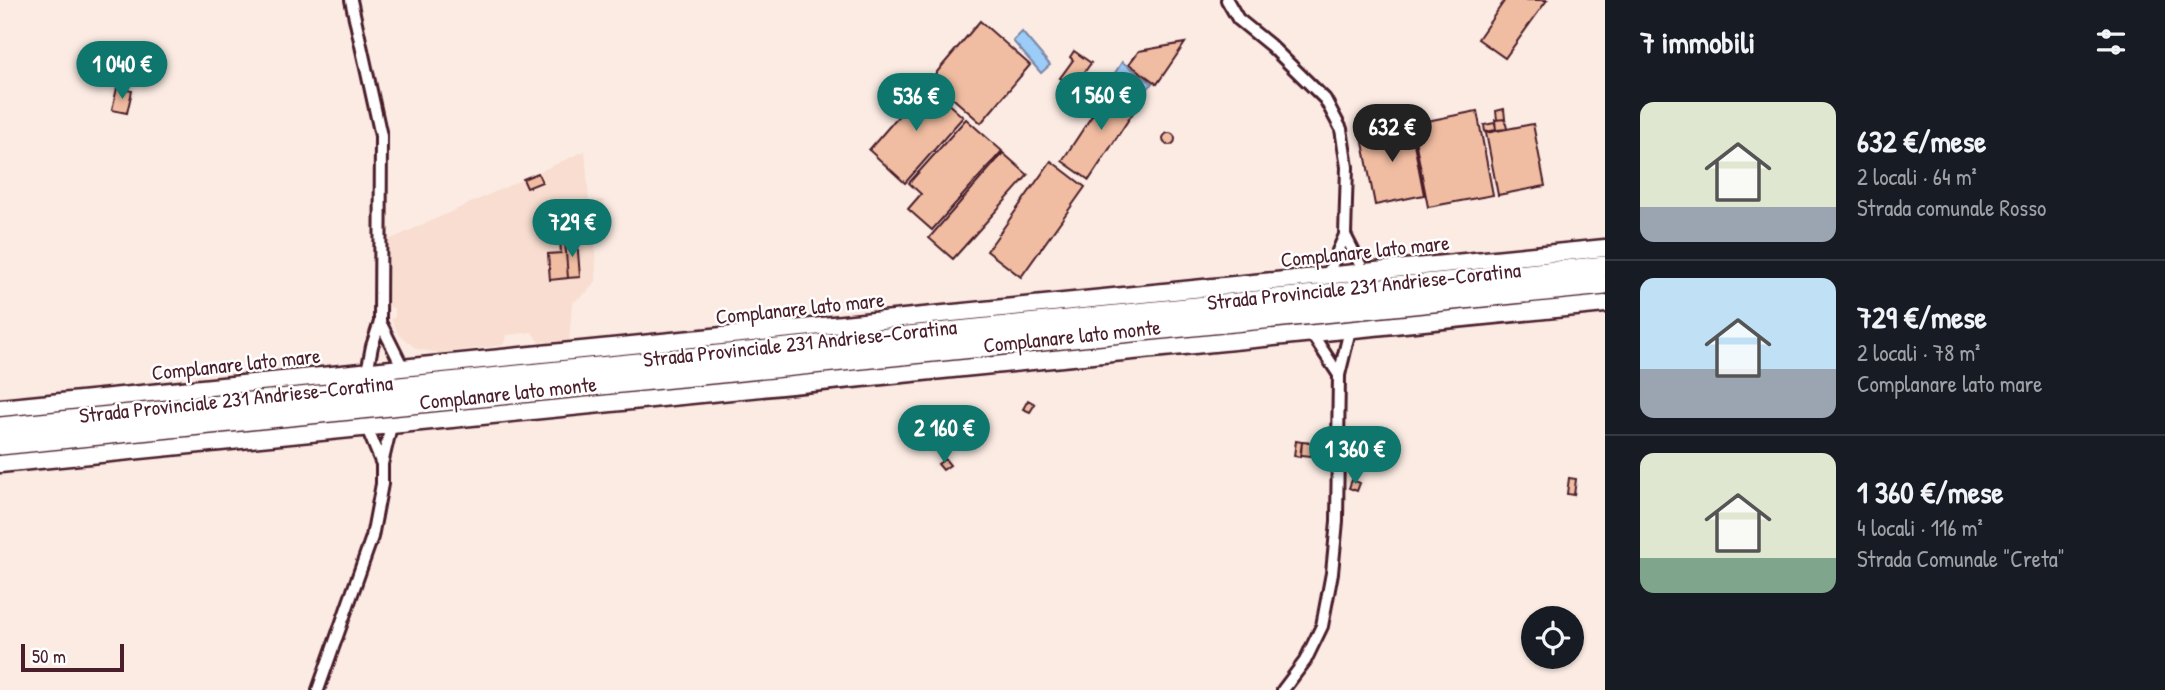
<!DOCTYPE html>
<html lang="it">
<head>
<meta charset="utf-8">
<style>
	:root { --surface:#171b24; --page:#242831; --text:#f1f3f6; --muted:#9ea1a6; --line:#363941; --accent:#0f766e }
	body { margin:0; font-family:"Patrick Hand",sans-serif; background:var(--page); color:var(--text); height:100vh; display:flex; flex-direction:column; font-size:26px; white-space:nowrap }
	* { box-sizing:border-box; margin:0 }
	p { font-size:23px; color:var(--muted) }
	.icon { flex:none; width:38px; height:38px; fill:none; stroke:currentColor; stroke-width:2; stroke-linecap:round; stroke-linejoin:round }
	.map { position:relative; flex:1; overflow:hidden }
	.details { display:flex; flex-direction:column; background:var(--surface); width:560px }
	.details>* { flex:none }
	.fabs { position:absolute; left:1521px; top:606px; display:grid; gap:14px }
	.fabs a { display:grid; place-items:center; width:63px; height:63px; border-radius:50%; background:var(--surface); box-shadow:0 2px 5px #0004; font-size:35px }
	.scale { position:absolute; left:21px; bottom:18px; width:103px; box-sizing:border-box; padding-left:7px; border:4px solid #4a1f2b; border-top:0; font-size:19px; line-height:24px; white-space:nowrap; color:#4a1f2b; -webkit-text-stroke:5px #fff; paint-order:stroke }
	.price { position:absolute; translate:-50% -60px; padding:0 16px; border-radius:24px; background:var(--accent); color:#fff; font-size:23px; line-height:46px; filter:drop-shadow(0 2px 4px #0008) }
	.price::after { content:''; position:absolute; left:50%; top:42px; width:21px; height:16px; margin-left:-10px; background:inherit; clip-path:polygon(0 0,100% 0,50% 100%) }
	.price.selected { background:#222; color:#fff }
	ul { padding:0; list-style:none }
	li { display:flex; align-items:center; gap:21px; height:175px; padding:0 35px }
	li+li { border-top:2px solid var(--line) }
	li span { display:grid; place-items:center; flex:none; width:196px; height:140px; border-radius:14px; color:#555 }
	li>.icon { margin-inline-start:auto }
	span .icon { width:84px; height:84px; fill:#fffc; stroke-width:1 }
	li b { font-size:30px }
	h2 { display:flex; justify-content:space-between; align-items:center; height:84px; padding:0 35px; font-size:30px }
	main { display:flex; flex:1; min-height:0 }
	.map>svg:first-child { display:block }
</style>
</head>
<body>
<main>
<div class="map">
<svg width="1605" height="690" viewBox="0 0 1605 690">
	<rect width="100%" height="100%" fill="#fbebe3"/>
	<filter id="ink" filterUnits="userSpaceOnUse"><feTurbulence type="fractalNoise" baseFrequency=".0143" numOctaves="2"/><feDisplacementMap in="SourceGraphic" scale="14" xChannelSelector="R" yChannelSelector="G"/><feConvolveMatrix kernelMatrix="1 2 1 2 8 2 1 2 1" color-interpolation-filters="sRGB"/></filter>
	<g filter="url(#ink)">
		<!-- built -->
		<path fill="#f8ddd0" d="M585,151L589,201L604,200L607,229L595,234L596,281L587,292L572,303L569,341L539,342L532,332L507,335L503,345L439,353L417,349L399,335L391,319L395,317V309L389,306V240Z"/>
		<!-- water -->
		<path fill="#9cccf8" stroke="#7b87a6" stroke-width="2" d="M1022,32L1050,65L1041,73L1013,41Z
			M1122,62L1152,83L1145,93L1115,73Z"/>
		<!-- building -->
		<path fill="#f1bda2" stroke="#4a1f2b" stroke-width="2" d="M1505,0H1547L1505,58L1478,39Z
			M980,21L1030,65L981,123L931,79Z
			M1185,43L1157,84L1129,64L1139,51Z
			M1074,51L1091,63L1074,87L1060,78L1073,60L1070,57Z
			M926,84L963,117L905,183L869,150Z
			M1113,84L1140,102L1089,180L1062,161Z
			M117,88L132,91L127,113L112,110Z
			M1504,109L1505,119L1497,120L1496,111Z
			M1477,111L1493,195L1428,207L1412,124Z
			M966,119L1002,151L932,230L908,209L921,194L909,183Z
			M1505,119L1507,129L1496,130L1495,120Z
			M1410,123L1424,195L1375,205L1361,132Z
			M1495,123L1496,130L1485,132L1484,125Z
			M1533,124L1545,186L1498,195L1486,133Z
			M1163 139a6 6 0 1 1 12 0a6 6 0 1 1-12 0Z
			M1003,153L1028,175L953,259L929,238Z
			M1051,161L1085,187L1021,277L987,251Z
			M538,173L542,182L527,188L523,179Z
			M577,239L580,277L568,278L565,240Z
			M560,240H565L568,278L550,280L548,254L561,253Z
			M1028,400L1035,404L1030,412L1023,409Z
			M1296,441L1302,442L1300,457L1294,456Z
			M1302,442L1313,443L1311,456L1301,455Z
			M945,459L950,465L943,470L938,464Z
			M1569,478L1576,479L1574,495L1567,494Z
			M1352,480L1360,483L1357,491L1349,488Z"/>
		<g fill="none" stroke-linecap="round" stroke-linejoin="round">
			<defs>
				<path id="street" d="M351,0L381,136L380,322L372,346L367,372
					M1227,0L1238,19L1270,45L1325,99L1341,129L1347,167L1345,235L1327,276
					M1345,235L1364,272
					M380,322L403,368
					M1312,334L1339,375
					M367,428L382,464
					M318,690L372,537L382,484V464L391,426
					M1283,690L1305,661L1322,626L1332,573L1337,521L1339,375L1350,330"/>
				<path id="secondary" d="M0,408L1605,248
					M0,464L1605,304"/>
				<path id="highway" d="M0,427L1605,266
					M0,445L1605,285"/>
			</defs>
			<!-- street casing -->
			<use href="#street" stroke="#4a1f2b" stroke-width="16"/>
			<!-- secondary casing -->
			<use href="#secondary" stroke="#4a1f2b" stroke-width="21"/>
			<!-- highway casing -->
			<use href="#highway" stroke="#4a1f2b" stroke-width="24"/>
			<!-- street -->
			<use href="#street" stroke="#fff" stroke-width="10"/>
			<!-- secondary -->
			<use href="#secondary" stroke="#fff" stroke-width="16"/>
			<!-- highway -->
			<use href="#highway" stroke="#fff" stroke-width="19"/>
		</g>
	</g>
	<g text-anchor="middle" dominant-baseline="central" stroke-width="5" stroke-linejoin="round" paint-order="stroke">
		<!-- street labels -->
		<g font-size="21" fill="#4a1f2b" stroke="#fff">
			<text transform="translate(1365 251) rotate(-6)">Complanare lato mare</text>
			<text transform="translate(1364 286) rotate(-6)">Strada Provinciale 231 Andriese-Coratina</text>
			<text transform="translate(800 308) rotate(-6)">Complanare lato mare</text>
			<text transform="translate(1072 336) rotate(-6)">Complanare lato monte</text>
			<text transform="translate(800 343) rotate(-6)">Strada Provinciale 231 Andriese-Coratina</text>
			<text transform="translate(236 364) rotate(-6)">Complanare lato mare</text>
			<text transform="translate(508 393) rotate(-6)">Complanare lato monte</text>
			<text transform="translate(236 399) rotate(-6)">Strada Provinciale 231 Andriese-Coratina</text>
		</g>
	</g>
</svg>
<div class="fabs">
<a><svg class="icon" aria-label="locate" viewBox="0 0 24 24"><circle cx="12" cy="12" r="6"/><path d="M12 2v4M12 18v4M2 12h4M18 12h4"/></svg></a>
</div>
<div class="scale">50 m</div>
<b class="price" style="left:122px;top:101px">1 040 €</b>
<b class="price" style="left:1101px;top:132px">1 560 €</b>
<b class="price" style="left:916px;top:133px">536 €</b>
<b class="price selected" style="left:1392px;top:164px">632 €</b>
<b class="price" style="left:572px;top:259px">729 €</b>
<b class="price" style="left:944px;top:465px">2 160 €</b>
<b class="price" style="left:1355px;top:486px">1 360 €</b>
</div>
<section class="details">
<h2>7 immobili<svg class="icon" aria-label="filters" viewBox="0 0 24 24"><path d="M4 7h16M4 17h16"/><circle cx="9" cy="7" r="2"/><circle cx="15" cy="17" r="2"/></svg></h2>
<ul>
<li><span style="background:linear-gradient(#dfe7d0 75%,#9aa5b1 0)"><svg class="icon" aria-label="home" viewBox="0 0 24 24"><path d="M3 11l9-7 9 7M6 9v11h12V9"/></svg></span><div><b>632 €/mese</b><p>2 locali · 64 m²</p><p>Strada comunale Rosso</p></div></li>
<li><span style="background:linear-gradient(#bfe0f5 65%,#9aa5b1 0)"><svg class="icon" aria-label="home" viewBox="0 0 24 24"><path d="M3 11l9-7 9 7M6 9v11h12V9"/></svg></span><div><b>729 €/mese</b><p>2 locali · 78 m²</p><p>Complanare lato mare</p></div></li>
<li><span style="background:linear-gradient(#dfe7d0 75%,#7fa58c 0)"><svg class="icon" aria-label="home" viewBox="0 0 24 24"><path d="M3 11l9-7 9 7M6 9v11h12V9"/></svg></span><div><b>1 360 €/mese</b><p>4 locali · 116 m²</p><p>Strada Comunale &quot;Creta&quot;</p></div></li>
</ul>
</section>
</main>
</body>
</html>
